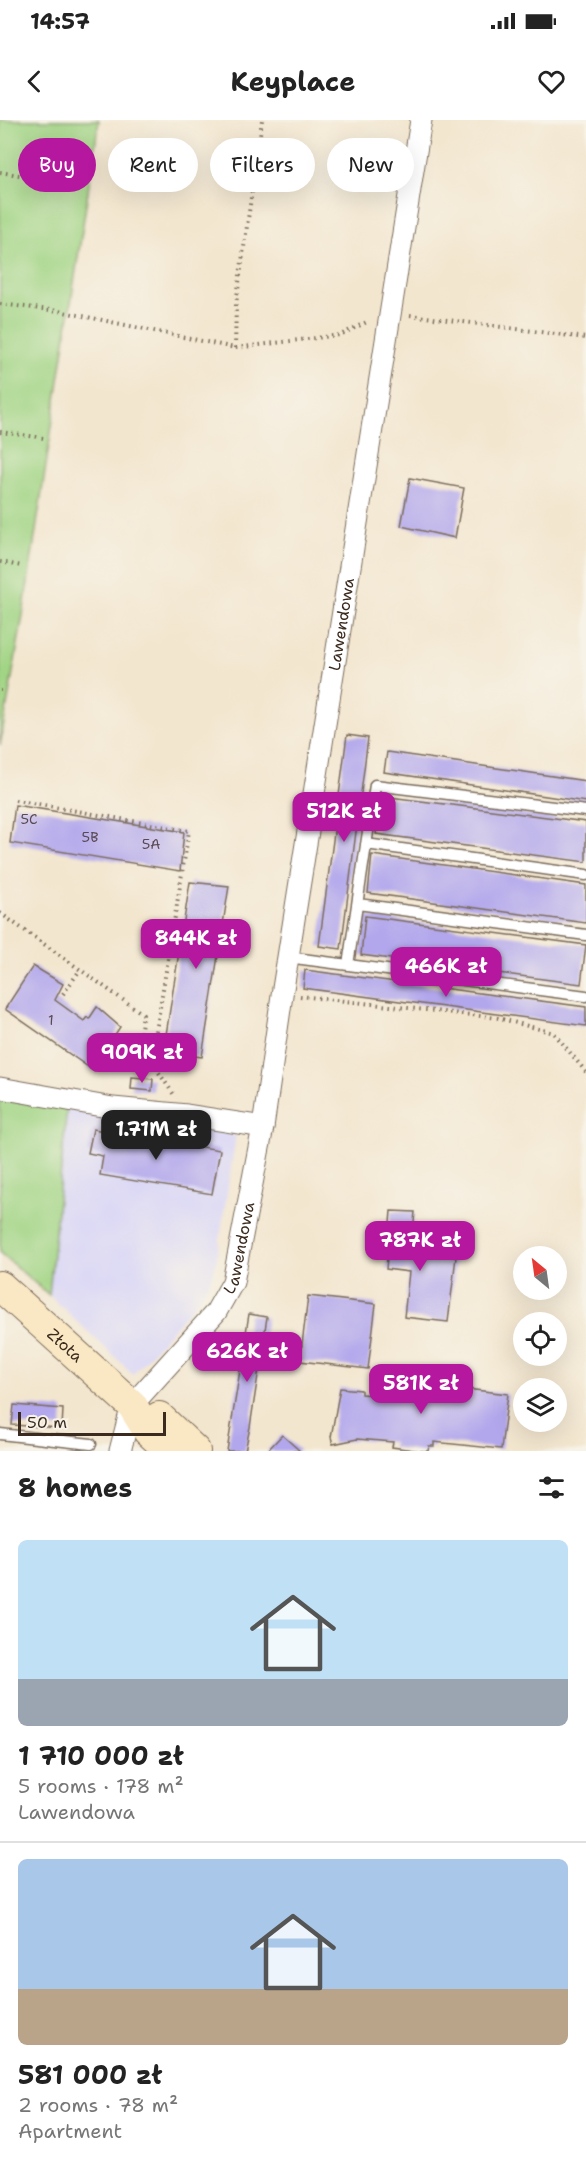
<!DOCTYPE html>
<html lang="en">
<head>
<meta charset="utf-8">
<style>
	:root { --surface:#fff; --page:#f2f2f2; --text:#222; --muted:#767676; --line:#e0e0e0; --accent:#b5179e }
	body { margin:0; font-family:"Shantell Sans",sans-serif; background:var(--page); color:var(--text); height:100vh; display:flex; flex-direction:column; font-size:22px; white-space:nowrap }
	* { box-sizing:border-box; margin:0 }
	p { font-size:20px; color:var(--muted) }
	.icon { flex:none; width:33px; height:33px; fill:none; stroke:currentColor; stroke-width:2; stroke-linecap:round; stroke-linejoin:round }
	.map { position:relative; height:1331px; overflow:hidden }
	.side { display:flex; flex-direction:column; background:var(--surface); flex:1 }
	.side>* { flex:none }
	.banner { position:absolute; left:18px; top:18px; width:550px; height:54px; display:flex; gap:12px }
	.needle { width:39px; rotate:331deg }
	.buttons { position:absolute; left:513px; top:1126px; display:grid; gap:12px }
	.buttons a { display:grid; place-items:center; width:54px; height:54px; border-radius:50%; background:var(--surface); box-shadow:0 6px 24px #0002; font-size:30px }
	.scale { position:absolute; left:18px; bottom:15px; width:148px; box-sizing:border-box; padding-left:6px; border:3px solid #3b2a1e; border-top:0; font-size:16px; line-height:21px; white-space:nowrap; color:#3b2a1e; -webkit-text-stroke:4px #f7f3e8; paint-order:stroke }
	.price { position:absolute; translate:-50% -51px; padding:0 14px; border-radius:12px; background:var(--accent); color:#fff; font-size:20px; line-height:39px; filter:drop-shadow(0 2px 3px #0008) }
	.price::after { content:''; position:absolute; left:50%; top:36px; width:18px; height:14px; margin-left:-9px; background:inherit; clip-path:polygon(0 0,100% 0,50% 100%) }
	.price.current { background:#222; color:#fff }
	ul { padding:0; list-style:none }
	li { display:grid; align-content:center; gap:12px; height:318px; padding:0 18px }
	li+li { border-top:2px solid var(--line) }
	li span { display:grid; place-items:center; height:186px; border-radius:9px; color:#555 }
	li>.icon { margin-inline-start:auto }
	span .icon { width:108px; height:108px; fill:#fffc; stroke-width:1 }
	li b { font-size:26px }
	h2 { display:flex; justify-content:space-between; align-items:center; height:72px; padding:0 18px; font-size:26px }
	.tag { padding:0 21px; border-radius:27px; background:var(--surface); box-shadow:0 6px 24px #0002; font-size:21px; line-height:54px }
	.tag.current { background:var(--accent); color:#fff }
	.status { display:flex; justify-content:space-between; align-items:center; height:42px; padding:0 30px; background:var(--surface); direction:ltr }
	.status svg { height:16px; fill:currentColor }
	header { display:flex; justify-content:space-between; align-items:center; height:78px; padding:0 18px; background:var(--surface); font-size:27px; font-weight:700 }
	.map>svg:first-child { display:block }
</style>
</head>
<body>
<div class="status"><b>14:57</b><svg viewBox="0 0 49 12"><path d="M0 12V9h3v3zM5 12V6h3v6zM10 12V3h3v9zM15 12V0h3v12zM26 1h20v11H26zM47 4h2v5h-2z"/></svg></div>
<header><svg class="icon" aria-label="back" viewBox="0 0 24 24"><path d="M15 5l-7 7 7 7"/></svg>Keyplace<svg class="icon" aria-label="heart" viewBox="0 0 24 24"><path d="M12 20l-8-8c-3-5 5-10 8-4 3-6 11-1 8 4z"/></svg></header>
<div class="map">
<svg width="586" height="1331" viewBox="0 0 586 1331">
	<rect width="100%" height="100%" fill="#f7f3e8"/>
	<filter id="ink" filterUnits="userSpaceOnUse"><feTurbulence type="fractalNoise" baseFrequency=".0167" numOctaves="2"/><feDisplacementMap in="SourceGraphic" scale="12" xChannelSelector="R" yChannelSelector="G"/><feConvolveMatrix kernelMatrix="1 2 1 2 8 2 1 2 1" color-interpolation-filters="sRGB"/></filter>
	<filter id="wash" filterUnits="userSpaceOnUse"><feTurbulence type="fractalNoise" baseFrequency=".008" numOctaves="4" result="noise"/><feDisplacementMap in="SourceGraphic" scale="24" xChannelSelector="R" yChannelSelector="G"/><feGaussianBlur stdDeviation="1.35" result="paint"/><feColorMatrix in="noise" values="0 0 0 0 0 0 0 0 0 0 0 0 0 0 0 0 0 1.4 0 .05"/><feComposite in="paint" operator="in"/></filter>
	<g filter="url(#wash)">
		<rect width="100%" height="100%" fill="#f3e6cf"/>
		<!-- built -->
		<path fill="#d9d6f7" d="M67,987L236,1015L216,1144L210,1161L193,1186L133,1254L49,1175Z"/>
		<!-- green -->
		<path fill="#a1d484" stroke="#6e7f51" stroke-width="1.5" d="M0,0H99L22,501L0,625Z
			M0,977L67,987L49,1175L0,1133Z"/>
		<g id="blocks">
			<!-- building -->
			<path fill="#b2a7ec" d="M410,358L464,368L455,418L401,406Z
				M347,615L368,618L341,829L319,826Z
				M387,632L586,661V682L384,652Z
				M382,676L586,702V742L376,714Z
				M15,685L184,712L180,751L10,723Z
				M372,735L586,765V803L368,773Z
				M190,762L229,766L202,937L187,935V938L163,934Z
				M365,796L586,825L581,864L361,835Z
				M33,846L63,864L55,880L84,901L87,897L89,899L97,887L120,907L114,916L117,918L94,951L5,889Z
				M305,850L586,887V906L303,868Z
				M132,957L153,959L152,971L131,969Z
				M93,1009L220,1030L212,1074L100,1055L103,1036L88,1033Z
				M391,1091L415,1092L411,1131L456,1137L448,1202L404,1197L409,1152L386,1149Z
				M308,1176L376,1184L368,1249L300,1241Z
				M249,1194L267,1197L250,1307L245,1331H227Z
				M388,1251L442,1257L441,1266L508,1274L501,1329L434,1322V1326H429L428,1331H421L392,1327L393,1322L357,1319L333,1324L331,1317L340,1268L361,1270V1274L386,1276Z
				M14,1285L63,1289L62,1308L12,1305Z
				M282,1315L300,1331H267Z"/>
		</g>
	</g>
	<g filter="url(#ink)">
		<use href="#blocks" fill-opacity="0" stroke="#7b6c5c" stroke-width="1.5"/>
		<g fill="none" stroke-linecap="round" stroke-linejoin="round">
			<defs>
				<path id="lane" d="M366,724L586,755
					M358,784L586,815
					M287,837L586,876
					M348,845L375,665L586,691
					M0,1314L91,1324"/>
				<g id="street">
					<path d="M0,968L113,988L187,995L263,1007"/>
					<path id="s1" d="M120,1331L132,1285L216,1192L233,1162L263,1007L282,875L421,0"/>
				</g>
				<g id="secondary">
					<path id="s2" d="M0,1166L132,1285L148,1311L170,1331"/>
					<path d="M159,1297L195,1331"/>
				</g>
			</defs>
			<!-- lane casing -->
			<use href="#lane" stroke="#7b6c5c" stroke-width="13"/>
			<!-- street casing -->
			<use href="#street" stroke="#7b6c5c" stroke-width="23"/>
			<!-- secondary casing -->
			<use href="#secondary" stroke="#7b6c5c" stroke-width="32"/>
			<!-- path -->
			<path stroke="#7b6c5c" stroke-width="4" stroke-dasharray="1.5 4.5" stroke-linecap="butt" d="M0,52L83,65
				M0,184L59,191L235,228L340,215L369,201
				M410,195L586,218
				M235,228L236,184L262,0
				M0,312L44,318
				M0,442L22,446
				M0,570H1
				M15,680L189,711L151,942
				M0,793L143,894L139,923L174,975
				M63,874L80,850
				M300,876L498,898L554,913L586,952"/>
			<!-- lane -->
			<use href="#lane" stroke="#fff" stroke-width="10"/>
			<!-- street -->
			<use href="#street" stroke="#fff" stroke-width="21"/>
			<!-- secondary -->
			<use href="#secondary" stroke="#fae7c3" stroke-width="30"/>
		</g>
	</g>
	<g text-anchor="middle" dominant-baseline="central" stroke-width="4.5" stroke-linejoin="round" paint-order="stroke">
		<!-- number labels -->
		<g font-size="14" fill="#594952">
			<text x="29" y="699">5C</text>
			<text x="90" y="717">5B</text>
			<text x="151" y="724">5A</text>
			<text x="51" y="900">1</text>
		</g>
		<!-- street labels -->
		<g font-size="16" fill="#3b2a1e" stroke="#f7f3e8">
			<text stroke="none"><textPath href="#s1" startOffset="874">Lawendowa</textPath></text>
			<text stroke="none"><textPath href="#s1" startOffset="242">Lawendowa</textPath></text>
			<text stroke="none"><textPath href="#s2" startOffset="88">Złota</textPath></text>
		</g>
	</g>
</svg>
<div class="buttons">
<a><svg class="needle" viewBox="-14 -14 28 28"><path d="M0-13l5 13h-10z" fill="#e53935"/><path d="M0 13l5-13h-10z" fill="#767676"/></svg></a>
<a><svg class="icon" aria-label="locate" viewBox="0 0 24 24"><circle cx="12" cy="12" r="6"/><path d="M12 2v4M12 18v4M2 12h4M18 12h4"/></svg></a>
<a><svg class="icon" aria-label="layers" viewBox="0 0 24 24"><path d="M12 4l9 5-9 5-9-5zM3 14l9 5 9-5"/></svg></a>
</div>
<div class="scale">50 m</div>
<b class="price" style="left:344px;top:723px">512K zł</b>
<b class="price" style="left:196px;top:850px">844K zł</b>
<b class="price" style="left:446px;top:878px">466K zł</b>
<b class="price" style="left:142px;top:964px">909K zł</b>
<b class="price current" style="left:156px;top:1041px">1.71M zł</b>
<b class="price" style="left:420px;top:1152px">787K zł</b>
<b class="price" style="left:247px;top:1263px">626K zł</b>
<b class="price" style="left:421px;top:1295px">581K zł</b>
<div class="banner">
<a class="tag current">Buy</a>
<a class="tag">Rent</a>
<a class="tag">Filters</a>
<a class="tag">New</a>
</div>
</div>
<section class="side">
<h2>8 homes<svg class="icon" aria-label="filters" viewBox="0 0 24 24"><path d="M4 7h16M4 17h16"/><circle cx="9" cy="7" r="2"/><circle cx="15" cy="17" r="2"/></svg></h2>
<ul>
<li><span style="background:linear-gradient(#bfe0f5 75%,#9aa5b1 0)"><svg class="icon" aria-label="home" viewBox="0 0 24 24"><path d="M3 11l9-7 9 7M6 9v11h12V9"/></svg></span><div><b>1 710 000 zł</b><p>5 rooms · 178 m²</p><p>Lawendowa</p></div></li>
<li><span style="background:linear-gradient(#a9c7e8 70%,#b9a48a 0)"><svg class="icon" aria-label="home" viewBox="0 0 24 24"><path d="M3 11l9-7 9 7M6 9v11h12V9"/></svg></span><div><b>581 000 zł</b><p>2 rooms · 78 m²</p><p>Apartment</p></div></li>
</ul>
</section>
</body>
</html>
